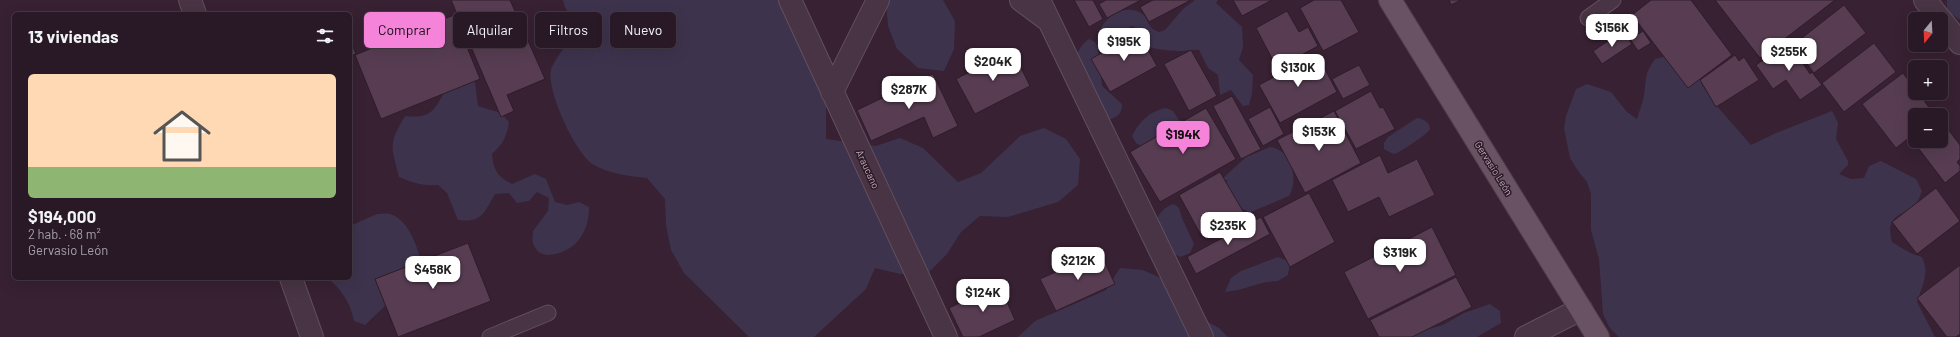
<!DOCTYPE html>
<html lang="es">
<head>
<meta charset="utf-8">
<style>
	:root { --surface:#291926; --page:#352632; --text:#f1f3f6; --muted:#a5a0a7; --line:#453843; --accent:#f683da }
	body { margin:0; font-family:Barlow,sans-serif; background:var(--page); color:var(--text); height:100vh; display:flex; flex-direction:column; font-size:15px; white-space:nowrap }
	* { box-sizing:border-box; margin:0 }
	p { font-size:13px; color:var(--muted) }
	.icon { flex:none; width:22px; height:22px; fill:none; stroke:currentColor; stroke-width:2; stroke-linecap:round; stroke-linejoin:round }
	.map { position:relative; flex:1; overflow:hidden }
	.side { position:absolute; left:12px; top:12px; width:340px; height:268px; display:flex; flex-direction:column; background:var(--surface); border-radius:6px; box-shadow:0 4px 16px #0002,0 0 0 1px var(--line) }
	.side>* { flex:none }
	.hud { position:absolute; left:364px; top:12px; width:380px; height:36px; display:flex; gap:8px }
	.needle { width:26px; rotate:198deg }
	.controls { position:absolute; left:1908px; top:12px; display:grid; gap:8px }
	.controls a { display:grid; place-items:center; width:40px; height:40px; border-radius:6px; background:var(--surface); box-shadow:0 4px 16px #0002,0 0 0 1px var(--line); font-size:20px }
	.price { position:absolute; translate:-50% -34px; padding:0 9px; border-radius:8px; background:#fff; color:#222; font-size:13px; line-height:26px; filter:drop-shadow(0 1px 2px #0008) }
	.price::after { content:''; position:absolute; left:50%; top:24px; width:12px; height:9px; margin-left:-6px; background:inherit; clip-path:polygon(0 0,100% 0,50% 100%) }
	.price.active { background:var(--accent); color:#111 }
	ul { padding:0; list-style:none }
	li { display:grid; align-content:center; gap:8px; height:212px; padding:0 16px }
	li+li { border-top:1px solid var(--line) }
	li span { display:grid; place-items:center; height:124px; border-radius:6px; color:#555 }
	li>.icon { margin-inline-start:auto }
	span .icon { width:72px; height:72px; fill:#fffc; stroke-width:1 }
	li b { font-size:17px }
	h2 { display:flex; justify-content:space-between; align-items:center; height:48px; padding:0 16px; font-size:17px }
	.pill { padding:0 14px; border-radius:6px; background:var(--surface); box-shadow:0 4px 16px #0002,0 0 0 1px var(--line); font-size:14px; line-height:36px }
	.pill.active { background:var(--accent); color:#111 }
	.map>svg:first-child { display:block }
</style>
</head>
<body>
<div class="map">
<svg width="1960" height="337" viewBox="0 0 1960 337">
	<rect width="100%" height="100%" fill="#372133"/>
	<!-- green -->
	<path fill="#3e334d" d="M563,0H779L826,65V139L876,146L900,138L923,148L958,182L981,173L1020,136L1044,128L1066,139L1080,159L1078,185L1058,202L1008,217L980,216L961,232L947,254L927,274H900L875,268L866,289L814,337H749L684,273L671,250L666,225L665,199L647,178C630,176 609,174 594,165C576,155 546,90 551,70C552,63 572,37 577,29L565,7Z
		M886,0H943L955,21L954,49L944,71L918,68L897,49L888,26Z
		M1195,0H1218L1216,3L1242,27L1243,47L1239,60L1253,75L1252,94L1249,105L1243,106L1231,90L1220,95L1218,75L1208,68L1199,50C1192,49 1187,51 1180,51C1165,51 1151,48 1136,44L1137,31L1133,26L1103,38L1099,33C1104,17 1124,3 1141,13C1149,18 1147,29 1159,32L1165,30L1183,9Z
		M1947,0H1960V20L1947,11Z
		M1089,39L1095,42L1098,47L1102,86L1122,104C1122,114 1117,118 1107,120L1075,59C1079,50 1081,44 1089,39Z
		M1668,56L1701,72L1702,85L1716,105L1751,145L1776,133L1832,111L1838,123L1836,139L1848,161V165L1839,174L1851,179L1864,178L1869,166L1881,161L1916,179L1922,191C1920,195 1919,200 1916,203C1900,219 1885,213 1892,242C1902,248 1910,254 1922,257C1930,273 1922,286 1917,302L1935,337H1619L1609,327L1603,314L1599,259L1591,230V194L1587,182L1578,171L1570,158L1564,128L1566,116L1576,89L1587,84L1611,92L1627,112L1637,119C1639,111 1643,103 1644,95C1647,76 1644,75 1655,59Z
		M464,75L475,82L478,106L501,113L509,122C507,136 503,144 492,154C493,170 498,177 512,184L535,174L546,179L555,202L567,205L579,202L589,207C589,220 586,232 577,242C567,253 539,264 533,243C532,240 533,234 533,231L548,211L549,198L537,192L529,201L517,203L509,193L495,194C484,213 482,223 458,220L447,193L438,185C423,186 413,183 399,177C391,145 388,145 405,116C438,120 434,104 451,83C454,79 460,77 464,75Z
		M1166,108L1173,111L1183,126L1143,147L1136,143L1132,136C1139,122 1149,111 1166,108Z
		M1417,118C1423,119 1429,121 1430,129C1428,134 1404,149 1397,153L1393,154L1384,149V143L1388,137Z
		M1270,147C1292,150 1299,179 1289,196L1251,212C1238,210 1226,194 1227,180H1221L1246,157Z
		M1174,204L1179,208L1182,218L1194,244L1190,253L1180,257L1165,249L1154,225C1158,215 1163,207 1174,204Z
		M377,214C381,214 386,213 390,214C412,221 420,255 424,275L408,295L385,306L365,325L354,321C351,304 341,288 327,278H350V226Z
		M1278,257L1290,262L1288,275L1278,281L1266,282L1238,290L1225,292L1231,278L1241,271Z
		M1120,268L1143,270L1165,280L1199,317L1219,328L1228,337H1018L1035,321L1106,290Z
		M1490,304L1500,311L1501,323L1477,337H1401L1443,325L1464,313Z"/>
	<!-- building -->
	<path fill="#583d52" stroke="#2f1c2a" d="M451,0H510L545,79L507,95L514,111L501,117Z
		M1074,0H1093L1103,19L1089,27Z
		M1106,0H1141L1107,18L1099,4Z
		M1153,0H1191L1149,22L1140,7Z
		M1233,0H1272L1242,16Z
		M1314,0H1341L1359,32L1323,51L1300,8Z
		M1449,0H1461L1451,5Z
		M1651,0H1691L1732,55L1688,88L1632,15Z
		M1715,0H1835L1760,58Z
		M1844,5L1866,33L1814,73L1793,45Z
		M1287,11L1299,32L1308,27L1318,46L1277,68L1256,28Z
		M454,15L480,79L381,119L355,55Z
		M1623,31L1632,44L1602,64L1593,51Z
		M1643,31L1651,43L1638,51L1630,39Z
		M1138,32L1157,66L1110,92L1091,59Z
		M350,39L356,54L350,56Z
		M1789,42L1810,74L1812,72L1822,85L1800,100L1786,80L1773,89L1756,65Z
		M1874,43L1896,72L1844,112L1822,83Z
		M1012,50L1030,86L975,114L956,79Z
		M1191,50L1217,96L1189,111L1164,64Z
		M1317,54L1337,92L1280,123L1259,85Z
		M1735,55L1739,61L1744,57L1759,80L1716,107L1700,80Z
		M1359,65L1370,85L1343,99L1332,79Z
		M1903,73L1915,89V93H1918L1935,115H1915V133L1896,148L1862,104Z
		M933,74L958,126L933,138L924,117L871,141L857,110Z
		M1371,91L1380,108L1383,107L1395,129L1356,149L1335,111Z
		M1232,96L1261,149L1241,159L1213,106Z
		M1270,107L1284,134L1263,146L1248,119Z
		M1206,108L1236,159L1160,202L1130,152Z
		M1334,111L1361,163L1305,193L1277,140Z
		M1944,124L1960,145V159L1957,162L1960,166V171L1945,183L1916,145L1922,141H1941V126Z
		M1380,155L1388,173L1417,159L1435,195L1389,217L1379,197L1348,212L1332,180Z
		M1220,172L1244,213L1202,237L1179,195Z
		M1936,188L1960,221L1917,254L1892,222Z
		M1309,193L1335,242L1290,267L1263,217Z
		M1261,217L1270,234L1196,274L1187,257Z
		M1432,227L1456,275L1368,319L1344,272Z
		M468,243L491,301L398,337L375,279Z
		M1100,252L1115,284L1056,311L1040,279Z
		M1960,265V334L1956,337H1947L1917,298Z
		M1456,277L1472,307L1412,337H1379L1370,320Z
		M999,284L1015,320L979,337H963L949,308Z"/>
	<g fill="none" stroke-linecap="round" stroke-linejoin="round">
		<defs>
			<path id="service" d="M1588,18L1613,0
				M490,337L548,313"/>
			<path id="minor" d="M190,0L195,14
				M790,0L946,337
				M1021,0L1048,20
				M1039,0L1202,337
				M1925,0L1940,19
				M1941,20L1960,43
				M832,92L878,0
				M291,278L312,337
				M1526,337L1581,309"/>
			<path id="primary" d="M1390,0L1598,337"/>
		</defs>
		<!-- service casing -->
		<use href="#service" stroke="#634f5e" stroke-width="17"/>
		<!-- minor casing -->
		<use href="#minor" stroke="#634f5e" stroke-width="24"/>
		<!-- primary casing -->
		<use href="#primary" stroke="#523e4c" stroke-width="24"/>
		<!-- service -->
		<use href="#service" stroke="#483444" stroke-width="15"/>
		<!-- minor -->
		<use href="#minor" stroke="#483444" stroke-width="22"/>
		<!-- primary -->
		<use href="#primary" stroke="#685264" stroke-width="22"/>
	</g>
	<g text-anchor="middle" dominant-baseline="central" stroke-width="3" stroke-linejoin="round" paint-order="stroke">
		<!-- street labels -->
		<g font-size="10" fill="#c5afbf" stroke="#2c1a28">
			<text transform="translate(1494 168) rotate(58)">Gervasio León</text>
			<text transform="translate(868 169) rotate(65)">Araucano</text>
		</g>
	</g>
</svg>
<div class="controls">
<a><svg class="needle" viewBox="-14 -14 28 28"><path d="M0-13l5 13h-10z" fill="#e53935"/><path d="M0 13l5-13h-10z" fill="#a5a0a7"/></svg></a>
<a>+</a>
<a>−</a>
</div>
<b class="price" style="left:1612px;top:48px">$156K</b>
<b class="price" style="left:1124px;top:62px">$195K</b>
<b class="price" style="left:1789px;top:72px">$255K</b>
<b class="price" style="left:993px;top:82px">$204K</b>
<b class="price" style="left:1298px;top:88px">$130K</b>
<b class="price" style="left:909px;top:110px">$287K</b>
<b class="price" style="left:1319px;top:152px">$153K</b>
<b class="price active" style="left:1183px;top:155px">$194K</b>
<b class="price" style="left:1228px;top:246px">$235K</b>
<b class="price" style="left:1400px;top:273px">$319K</b>
<b class="price" style="left:1078px;top:281px">$212K</b>
<b class="price" style="left:433px;top:290px">$458K</b>
<b class="price" style="left:983px;top:313px">$124K</b>
<div class="hud">
<a class="pill active">Comprar</a>
<a class="pill">Alquilar</a>
<a class="pill">Filtros</a>
<a class="pill">Nuevo</a>
</div>
<section class="side">
<h2>13 viviendas<svg class="icon" aria-label="filters" viewBox="0 0 24 24"><path d="M4 7h16M4 17h16"/><circle cx="9" cy="7" r="2"/><circle cx="15" cy="17" r="2"/></svg></h2>
<ul>
<li><span style="background:linear-gradient(#ffd9b3 75%,#8fb573 0)"><svg class="icon" aria-label="home" viewBox="0 0 24 24"><path d="M3 11l9-7 9 7M6 9v11h12V9"/></svg></span><div><b>$194,000</b><p>2 hab. · 68 m²</p><p>Gervasio León</p></div></li>
</ul>
</section>
</div>
</body>
</html>
